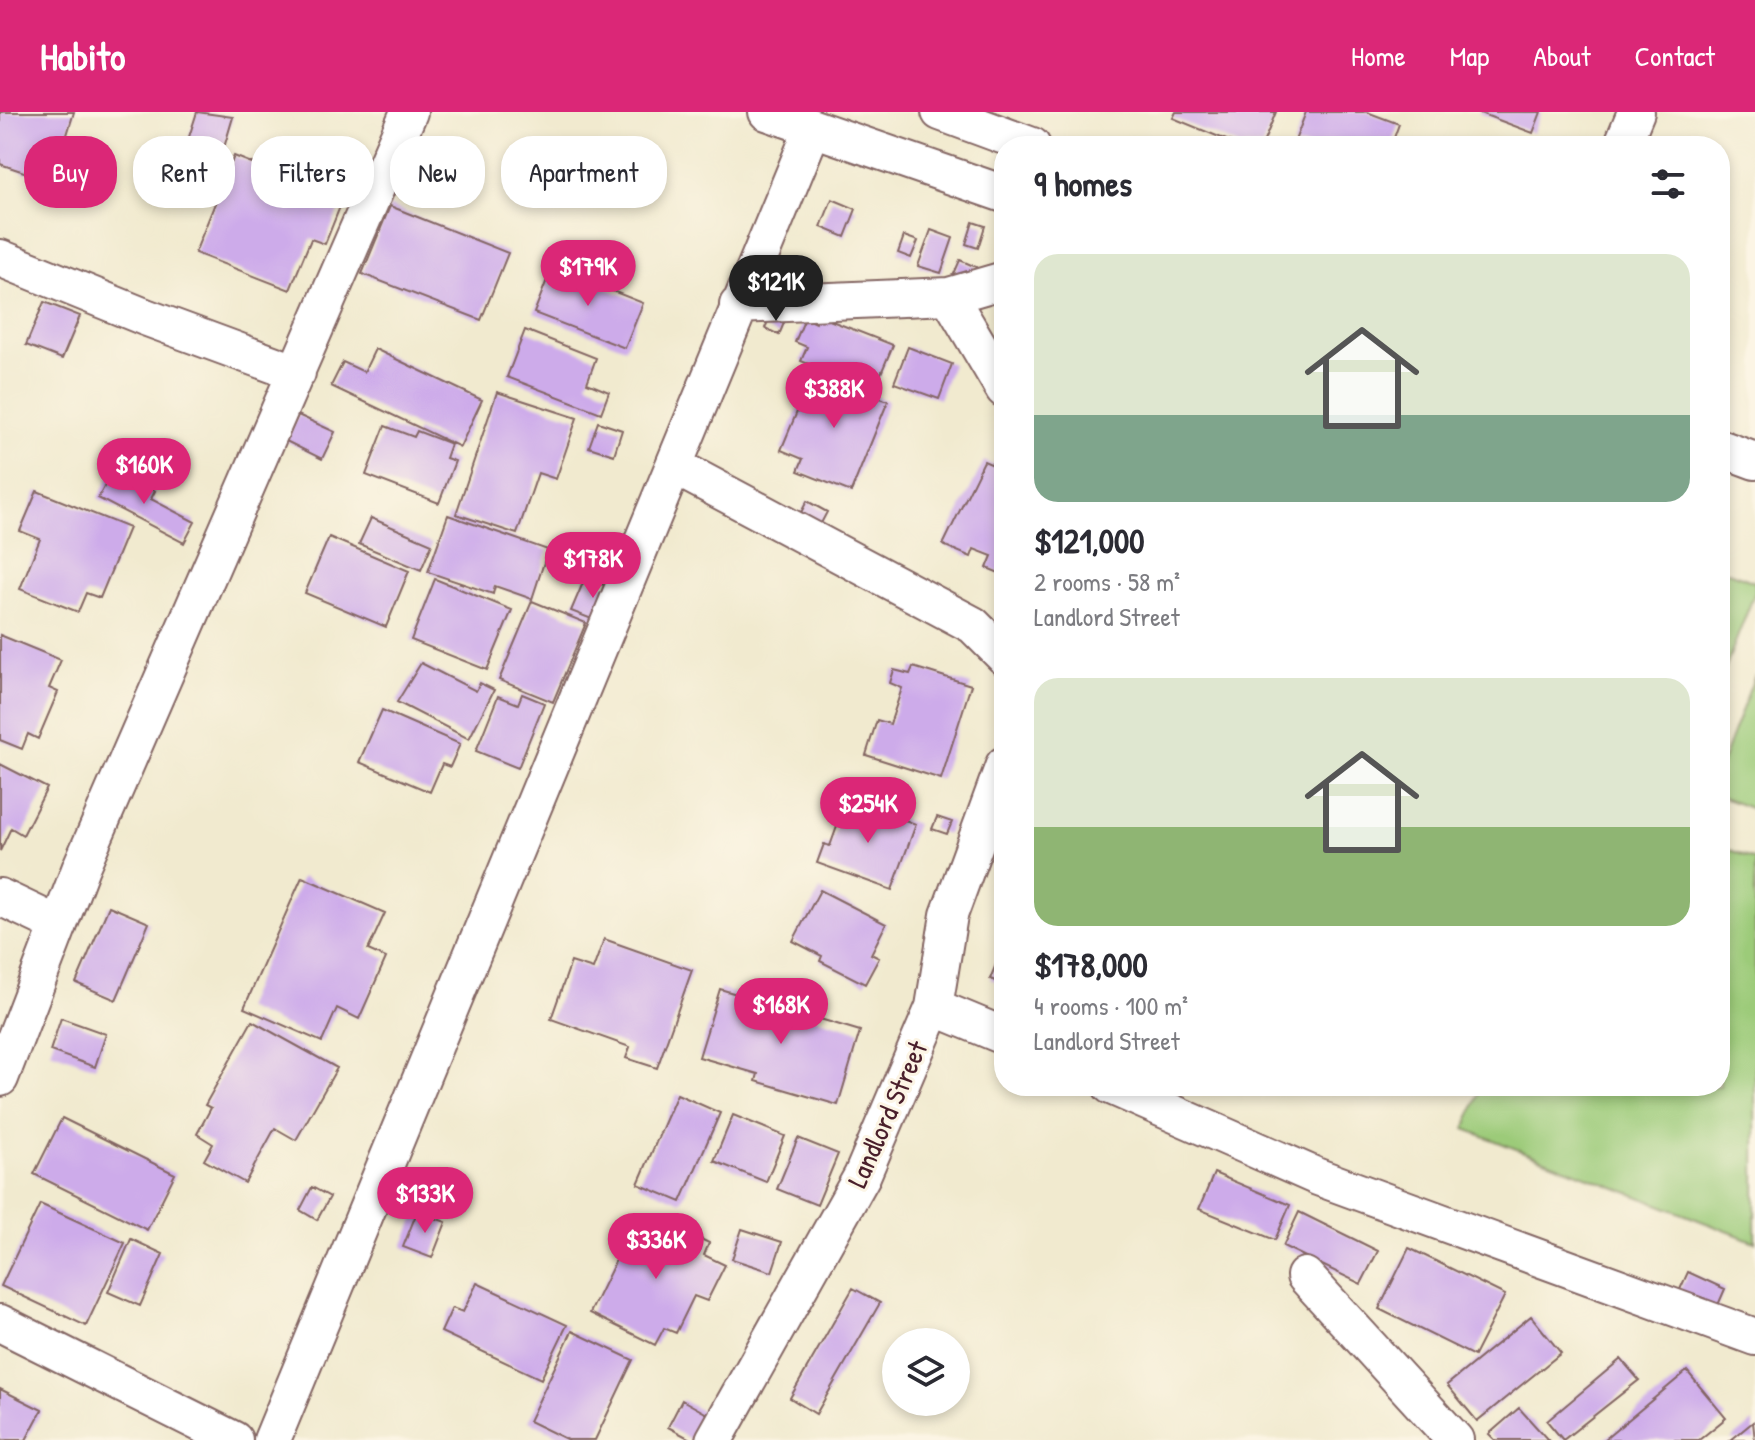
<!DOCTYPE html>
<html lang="en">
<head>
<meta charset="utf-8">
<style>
	:root { --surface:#fff; --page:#f2f2f3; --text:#2b2b33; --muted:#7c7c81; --accent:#db2777 }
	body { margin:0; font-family:"Patrick Hand",sans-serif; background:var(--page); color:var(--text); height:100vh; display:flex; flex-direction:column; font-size:30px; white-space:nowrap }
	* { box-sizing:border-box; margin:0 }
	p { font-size:26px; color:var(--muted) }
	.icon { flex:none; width:44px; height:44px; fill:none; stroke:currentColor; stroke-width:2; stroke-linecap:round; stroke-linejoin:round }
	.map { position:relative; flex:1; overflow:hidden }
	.drawer { position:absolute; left:994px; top:24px; width:736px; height:960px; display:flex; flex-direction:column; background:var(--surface); border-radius:32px; box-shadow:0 4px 12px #0003 }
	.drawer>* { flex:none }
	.hud { position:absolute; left:24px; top:24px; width:760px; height:72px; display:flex; gap:16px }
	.fabs { position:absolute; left:882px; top:1216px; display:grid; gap:16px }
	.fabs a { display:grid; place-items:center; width:88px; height:88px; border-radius:50%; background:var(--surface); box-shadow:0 4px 12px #0003; font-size:40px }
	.price { position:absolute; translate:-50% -68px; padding:0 18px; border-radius:28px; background:var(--accent); color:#fff; font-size:26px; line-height:52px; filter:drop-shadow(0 2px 4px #0008) }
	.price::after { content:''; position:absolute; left:50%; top:48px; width:24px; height:18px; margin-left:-12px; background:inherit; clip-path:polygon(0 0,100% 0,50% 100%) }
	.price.selected { background:#222; color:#fff }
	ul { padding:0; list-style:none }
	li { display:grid; align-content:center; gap:16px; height:424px; padding:0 40px }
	li span { display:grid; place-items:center; height:248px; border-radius:24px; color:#555 }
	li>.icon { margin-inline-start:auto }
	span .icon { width:144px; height:144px; fill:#fffc; stroke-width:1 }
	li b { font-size:34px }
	h2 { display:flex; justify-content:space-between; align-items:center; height:96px; padding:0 40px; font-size:34px }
	.tag { padding:0 28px; border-radius:32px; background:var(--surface); box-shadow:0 4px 12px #0003; font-size:28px; line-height:72px }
	.tag.selected { background:var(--accent); color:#fff }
	header { display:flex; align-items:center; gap:48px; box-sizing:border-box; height:112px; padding:0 40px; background:var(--accent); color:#fff }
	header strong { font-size:38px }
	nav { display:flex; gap:44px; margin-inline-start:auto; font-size:28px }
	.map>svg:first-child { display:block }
</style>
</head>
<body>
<header>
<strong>Habito</strong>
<nav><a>Home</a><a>Map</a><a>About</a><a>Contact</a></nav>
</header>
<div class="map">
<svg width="1755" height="1328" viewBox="0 0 1755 1328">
	<rect width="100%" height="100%" fill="#fcf5e5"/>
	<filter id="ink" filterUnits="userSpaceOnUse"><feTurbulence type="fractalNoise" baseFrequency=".0125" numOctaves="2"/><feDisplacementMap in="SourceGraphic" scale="16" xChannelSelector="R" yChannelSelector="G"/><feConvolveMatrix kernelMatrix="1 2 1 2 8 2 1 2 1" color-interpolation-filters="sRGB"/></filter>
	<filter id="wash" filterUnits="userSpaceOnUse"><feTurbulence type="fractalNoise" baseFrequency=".006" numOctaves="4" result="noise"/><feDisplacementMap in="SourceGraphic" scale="32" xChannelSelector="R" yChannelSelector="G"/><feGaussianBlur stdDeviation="1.8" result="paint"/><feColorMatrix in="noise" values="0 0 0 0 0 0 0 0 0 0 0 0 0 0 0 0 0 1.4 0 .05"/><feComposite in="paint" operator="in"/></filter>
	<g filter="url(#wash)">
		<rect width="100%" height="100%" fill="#f1eacf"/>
		<!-- green -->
		<path fill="#9ccb79" stroke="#737552" stroke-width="2" d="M1720,457L1755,470V480L1720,569Z
			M1755,563V698L1720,685V655Z
			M1720,734L1755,748V1130L1465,1017L1482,974H1720Z"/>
		<g id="blocks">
			<!-- building -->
			<path fill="#cdabea" d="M0,0H74L59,49L33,42L27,61L0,52Z
				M197,0L233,5L223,39L188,28Z
				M1176,0H1276L1262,34H1241L1173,6Z
				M1306,0H1367L1399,12L1391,34H1293Z
				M1477,0H1541L1533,21Z
				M234,44L343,87L325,132L311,127L290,178L195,141Z
				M832,87L856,97L845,125L821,115Z
				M390,94L508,141L481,208L362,162Z
				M973,110L985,114L978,136L966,132Z
				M931,118L953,126L941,161L918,154Z
				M904,124L918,129L911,146L898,141Z
				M960,148L976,155L966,178L950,171Z
				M552,155L643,191L625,236L534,201Z
				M44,190L80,204L62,247L26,233Z
				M773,199L786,206L779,223L765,216Z
				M819,204L893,233L874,278L801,249L807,235L795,230L805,206L816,211Z
				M525,218L596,246L587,271L609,280L601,301L507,265Z
				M908,235L952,252L939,287L894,271Z
				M375,237L482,288L460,335L331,274L343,250L364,260Z
				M814,259L888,289L851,380L798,359L803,347L781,338Z
				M497,280L577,306L556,367L538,361L517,422L456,402Z
				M298,303L335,320L322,347L286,329Z
				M598,310L622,318L614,343L589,335Z
				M385,314L414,325L417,319L451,332L446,346L455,349L439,391L366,363Z
				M1000,338L1004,340V463L987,456L992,444L974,437L971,445L943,433L984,349L993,353Z
				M114,357L155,379L151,387L195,410L184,431L98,386Z
				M37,379L129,416L100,486L86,481L78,500L20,477L40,427L20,419Z
				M807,389L827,400L817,419L797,408Z
				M448,403L548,438L532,487L495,474L493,482L428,460Z
				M371,406L432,432L421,458L359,432Z
				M329,425L409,459L386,515L305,481Z
				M585,466L615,477L602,511L571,499Z
				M435,467L512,498L487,558L411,528Z
				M532,489L586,511L553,590L499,568Z
				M0,523L61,548L49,576L58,580L38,627L28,622L22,637L0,628Z
				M421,551L476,579L480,571L494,578L469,627L397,590Z
				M913,555L971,573L941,667L866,643L877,608L890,612L902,576L890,571L894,558L910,562Z
				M522,582L544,591L518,656L476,639L498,584L518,592Z
				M382,598L460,632L450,655L442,652L430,680L359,650Z
				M0,652L47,676L23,723L11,716L0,739Z
				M847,687L916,712L892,778L817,751L824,732L830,734Z
				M937,705L952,710L947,722L932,717Z
				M302,765L385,801L368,838L386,846L359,907L337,896L322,930L244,896Z
				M820,778L886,812L871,842L879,846L865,872L820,849L822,844L793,829Z
				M109,794L149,811L116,888L76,871Z
				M604,827L692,858L657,956L626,946L630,935L551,907L571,850L593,857Z
				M1004,833V872L990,867Z
				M720,877L860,919L838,993L756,969L758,962L699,945Z
				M61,906L106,922L95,955L50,939Z
				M252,909L337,956L296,1028L275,1016L245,1071L204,1048L213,1032L197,1022L211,996L205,993Z
				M677,982L720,1001L681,1090L638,1072Z
				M733,1003L785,1024L766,1070L714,1049Z
				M62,1006L175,1062L147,1118L34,1062Z
				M798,1026L838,1042L817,1093L777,1077Z
				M1214,1061L1290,1093L1275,1128L1199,1097Z
				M312,1075L330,1085L317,1108L300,1098Z
				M40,1092L125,1131L86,1214L1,1174Z
				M417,1100L446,1110L432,1146L403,1135Z
				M1299,1100L1378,1139L1361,1172L1283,1134Z
				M660,1107L709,1131L704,1143L725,1153L707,1189L694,1184L676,1221L664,1216L655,1233L590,1201L633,1113L653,1122Z
				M742,1117L782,1130L772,1160L732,1147Z
				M131,1127L163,1142L140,1194L108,1180Z
				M1409,1136L1505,1183L1474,1244L1379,1197Z
				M1688,1160L1725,1177L1715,1200L1677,1184Z
				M477,1171L567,1213L541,1267L441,1220L452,1196L463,1200Z
				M853,1176L880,1191L816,1302L790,1286Z
				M1531,1204L1561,1241L1477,1309L1447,1273Z
				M572,1219L633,1248L595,1328H568L529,1309Z
				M1621,1247L1639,1268L1563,1328L1547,1309Z
				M1687,1259L1726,1306L1699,1328H1604Z
				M0,1277L42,1298L26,1328H0Z
				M682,1288L716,1307L704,1328H692L668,1315Z
				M1519,1296L1548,1328H1495L1489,1322Z
				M1753,1310L1755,1328H1731Z"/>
		</g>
	</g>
	<g filter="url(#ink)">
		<use href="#blocks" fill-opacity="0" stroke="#846664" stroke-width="2"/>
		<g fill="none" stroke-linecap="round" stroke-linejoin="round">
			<defs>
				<path id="minor" d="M767,0L1004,82
					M940,0L1032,34
					M1622,34L1636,0
					M0,146L145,205L297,261
					M949,184L1004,277
					M738,193L949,184L1004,168
					M1720,336L1755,349
					M674,354L973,513L1004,544
					M0,785L59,813
					M934,895L1004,924
					M0,966L81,755L409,0
					M1111,974L1318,1065L1755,1225
					M1305,1164L1455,1328
					M0,1211L234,1328
					M272,1328L813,16
					M714,1328L862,1064L934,895L949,803L1004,653"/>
			</defs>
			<!-- minor casing -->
			<use href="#minor" stroke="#846664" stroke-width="40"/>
			<!-- minor -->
			<use href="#minor" stroke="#fff" stroke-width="36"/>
		</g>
	</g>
	<g text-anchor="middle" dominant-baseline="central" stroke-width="6" stroke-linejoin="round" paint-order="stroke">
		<!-- street labels -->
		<g font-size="28" fill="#4a1f2b" stroke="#fcf5e5">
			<text transform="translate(887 1002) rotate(-66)">Landlord Street</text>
		</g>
	</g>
</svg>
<div class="fabs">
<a><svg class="icon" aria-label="layers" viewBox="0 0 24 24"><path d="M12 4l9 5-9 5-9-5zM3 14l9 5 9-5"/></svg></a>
</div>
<b class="price" style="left:588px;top:196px">$179K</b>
<b class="price selected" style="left:776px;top:211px">$121K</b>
<b class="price" style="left:834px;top:318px">$388K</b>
<b class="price" style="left:144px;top:394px">$160K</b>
<b class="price" style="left:593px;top:488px">$178K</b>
<b class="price" style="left:868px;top:733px">$254K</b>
<b class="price" style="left:781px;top:934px">$168K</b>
<b class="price" style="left:425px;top:1123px">$133K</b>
<b class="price" style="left:656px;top:1169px">$336K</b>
<div class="hud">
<a class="tag selected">Buy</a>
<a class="tag">Rent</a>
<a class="tag">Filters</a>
<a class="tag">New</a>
<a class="tag">Apartment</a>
</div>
<section class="drawer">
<h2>9 homes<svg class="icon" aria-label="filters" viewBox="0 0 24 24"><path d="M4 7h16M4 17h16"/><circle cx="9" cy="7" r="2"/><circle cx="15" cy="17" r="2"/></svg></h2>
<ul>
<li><span style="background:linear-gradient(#dfe7d0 65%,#7fa58c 0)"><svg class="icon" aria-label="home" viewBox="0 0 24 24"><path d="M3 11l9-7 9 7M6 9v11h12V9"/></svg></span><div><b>$121,000</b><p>2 rooms · 58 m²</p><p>Landlord Street</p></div></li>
<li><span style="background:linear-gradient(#dfe7d0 60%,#8fb573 0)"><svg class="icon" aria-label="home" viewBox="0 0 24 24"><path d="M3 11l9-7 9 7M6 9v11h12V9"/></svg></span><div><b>$178,000</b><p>4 rooms · 100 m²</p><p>Landlord Street</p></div></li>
</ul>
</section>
</div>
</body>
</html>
